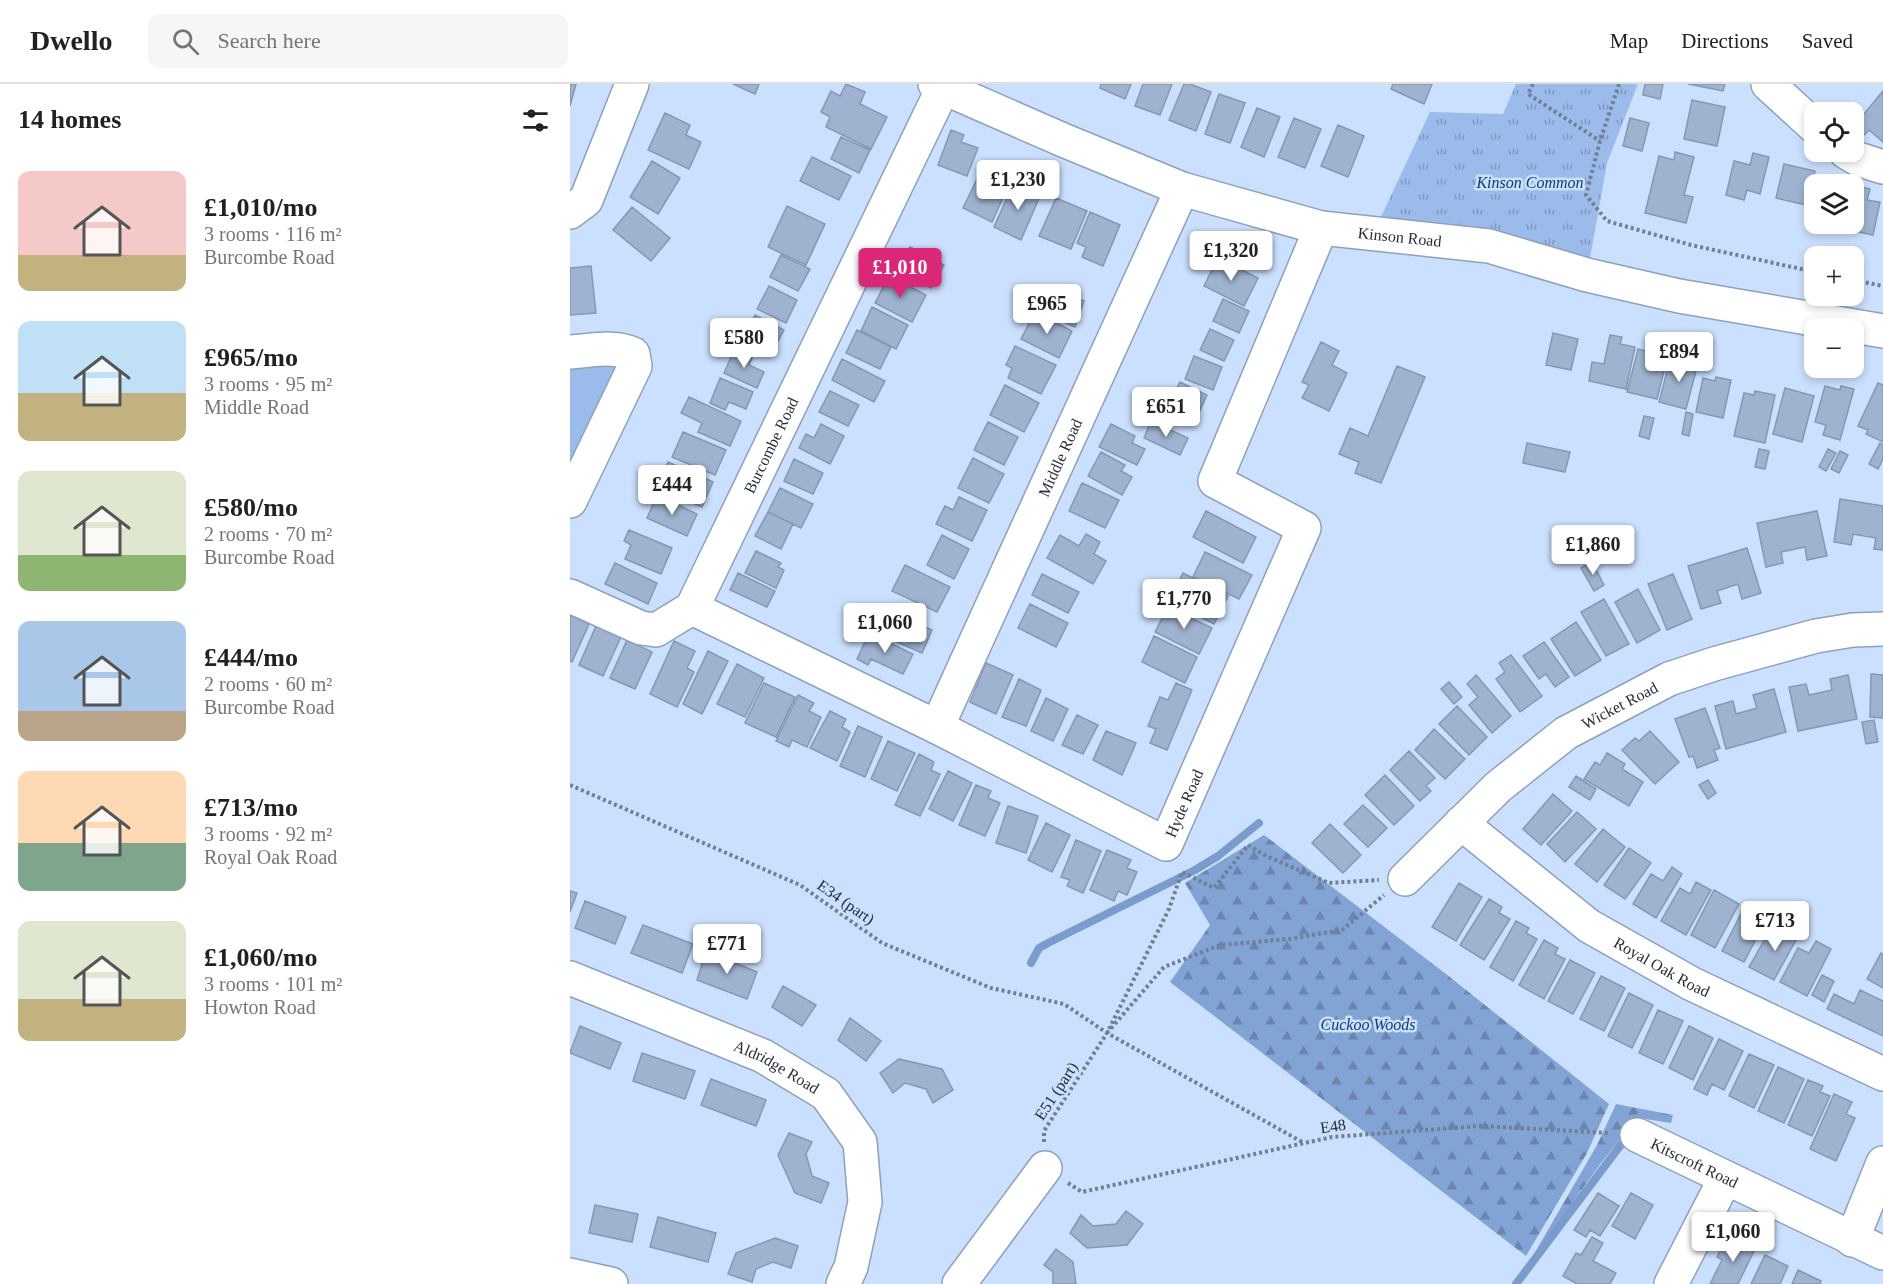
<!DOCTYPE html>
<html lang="en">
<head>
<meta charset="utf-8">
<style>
	:root { --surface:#fff; --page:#f6f6f6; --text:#202124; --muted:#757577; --line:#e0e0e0; --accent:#db2777 }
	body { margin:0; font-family:"Times New Roman",serif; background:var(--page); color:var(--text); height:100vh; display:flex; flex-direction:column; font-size:22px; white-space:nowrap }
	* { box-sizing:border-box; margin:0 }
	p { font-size:20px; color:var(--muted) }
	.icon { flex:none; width:33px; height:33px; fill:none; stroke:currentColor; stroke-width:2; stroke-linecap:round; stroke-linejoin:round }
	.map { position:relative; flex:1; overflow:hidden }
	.details { display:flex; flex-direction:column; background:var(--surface); width:570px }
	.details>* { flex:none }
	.tools { position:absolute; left:1234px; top:18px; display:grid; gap:12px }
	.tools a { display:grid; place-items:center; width:60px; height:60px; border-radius:12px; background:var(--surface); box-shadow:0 3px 9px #0003; font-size:30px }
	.price { position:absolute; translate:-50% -51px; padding:0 14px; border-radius:6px; background:#fff; color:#222; font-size:20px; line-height:39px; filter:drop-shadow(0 2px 3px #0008) }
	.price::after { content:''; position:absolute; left:50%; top:36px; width:18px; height:14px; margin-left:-9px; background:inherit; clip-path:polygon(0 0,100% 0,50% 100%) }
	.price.on { background:var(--accent); color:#fff }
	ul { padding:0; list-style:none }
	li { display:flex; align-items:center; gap:18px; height:150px; padding:0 18px }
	li span { display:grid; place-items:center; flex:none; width:168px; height:120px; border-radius:12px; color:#555 }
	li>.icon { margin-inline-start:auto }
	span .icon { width:72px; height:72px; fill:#fffc; stroke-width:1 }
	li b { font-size:26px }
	h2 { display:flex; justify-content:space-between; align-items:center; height:72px; padding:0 18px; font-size:26px }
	header { display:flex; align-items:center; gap:36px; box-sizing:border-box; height:84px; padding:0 30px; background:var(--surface); border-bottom:2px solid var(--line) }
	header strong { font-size:28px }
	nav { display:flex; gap:33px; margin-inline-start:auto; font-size:21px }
	.search { width:420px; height:54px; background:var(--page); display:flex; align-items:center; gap:15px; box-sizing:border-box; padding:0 21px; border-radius:12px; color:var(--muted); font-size:22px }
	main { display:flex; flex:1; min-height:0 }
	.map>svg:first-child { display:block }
</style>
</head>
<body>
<header>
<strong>Dwello</strong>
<div class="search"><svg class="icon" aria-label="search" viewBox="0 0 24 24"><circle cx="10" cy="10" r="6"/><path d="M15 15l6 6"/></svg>Search here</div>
<nav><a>Map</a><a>Directions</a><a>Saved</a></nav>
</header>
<main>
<section class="details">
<h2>14 homes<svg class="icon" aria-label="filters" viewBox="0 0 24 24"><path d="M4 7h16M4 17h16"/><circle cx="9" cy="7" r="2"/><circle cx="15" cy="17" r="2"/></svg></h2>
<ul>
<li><span style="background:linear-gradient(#f6c9c9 70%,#c2b280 0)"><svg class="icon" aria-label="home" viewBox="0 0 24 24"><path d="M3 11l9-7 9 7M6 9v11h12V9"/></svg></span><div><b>£1,010/mo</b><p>3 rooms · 116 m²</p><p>Burcombe Road</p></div></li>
<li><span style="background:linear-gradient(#bfe0f5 60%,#c2b280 0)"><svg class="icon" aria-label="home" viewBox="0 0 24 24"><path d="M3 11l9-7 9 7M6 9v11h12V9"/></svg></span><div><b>£965/mo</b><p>3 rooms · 95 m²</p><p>Middle Road</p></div></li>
<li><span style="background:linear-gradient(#dfe7d0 70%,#8fb573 0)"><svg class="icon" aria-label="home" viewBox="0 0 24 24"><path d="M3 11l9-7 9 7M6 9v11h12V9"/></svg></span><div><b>£580/mo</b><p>2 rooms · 70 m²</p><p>Burcombe Road</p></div></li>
<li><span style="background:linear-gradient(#a9c7e8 75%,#b9a48a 0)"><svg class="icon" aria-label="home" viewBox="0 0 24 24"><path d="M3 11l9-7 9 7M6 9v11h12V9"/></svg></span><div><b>£444/mo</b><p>2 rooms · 60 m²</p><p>Burcombe Road</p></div></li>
<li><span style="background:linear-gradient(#ffd9b3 60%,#7fa58c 0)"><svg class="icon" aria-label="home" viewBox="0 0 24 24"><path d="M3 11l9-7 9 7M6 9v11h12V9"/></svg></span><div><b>£713/mo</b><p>3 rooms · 92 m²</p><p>Royal Oak Road</p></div></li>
<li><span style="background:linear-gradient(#dfe7d0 65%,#c2b280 0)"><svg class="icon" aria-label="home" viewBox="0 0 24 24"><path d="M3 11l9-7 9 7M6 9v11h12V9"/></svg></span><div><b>£1,060/mo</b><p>3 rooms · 101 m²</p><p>Howton Road</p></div></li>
</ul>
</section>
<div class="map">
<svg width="1313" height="1200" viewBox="0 0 1313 1200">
	<defs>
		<pattern id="grass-tufts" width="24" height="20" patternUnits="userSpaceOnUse" patternTransform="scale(1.5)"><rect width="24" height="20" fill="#9bbbea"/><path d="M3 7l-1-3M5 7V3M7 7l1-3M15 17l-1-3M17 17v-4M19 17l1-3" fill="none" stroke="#7e98be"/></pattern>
		<pattern id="forest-firs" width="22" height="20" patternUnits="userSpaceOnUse" patternTransform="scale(1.5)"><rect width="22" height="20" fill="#82a4d5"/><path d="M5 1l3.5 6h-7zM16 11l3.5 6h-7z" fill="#6a86ae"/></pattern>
	</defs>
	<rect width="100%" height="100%" fill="#cbe0fe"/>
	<!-- grass -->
	<path fill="url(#grass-tufts)" d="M946,0H1068L1037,79L1017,191L803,150L860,28L933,30Z"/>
	<!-- forest -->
	<path fill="url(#forest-firs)" d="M694,751L876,890L1039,1020L1017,1069L956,1172L600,898L640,841L615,799Z
		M1046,1020L1103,1031L1101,1039L1069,1034L1065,1048H1056L1031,1079L960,1177L1027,1061Z"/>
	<!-- garden -->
	<path fill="#9bbbea" d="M74,254L0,408V259Z"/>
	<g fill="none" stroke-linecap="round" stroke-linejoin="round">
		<!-- stream -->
		<path stroke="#7a9ccc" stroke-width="8" d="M461,879L469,864L478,859L625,786L648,772L689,739
			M946,1200L1056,1054"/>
	</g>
	<!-- building -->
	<path fill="#9fb3d0" stroke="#8498b3" stroke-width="1.5" d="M0,0H6L0,22Z
		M163,0H189L185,10Z
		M276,0L295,8L290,20L317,33L301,65L256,43L260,33L251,28L261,7L270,12Z
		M531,0H561L555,15L530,4Z
		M573,0H602L590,31L565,22Z
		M614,0H620L641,8L626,47L599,36Z
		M823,0H862L854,20L821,5Z
		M1075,0H1093L1090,15L1073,11Z
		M1118,0H1155L1153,7Z
		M1313,7V58L1299,46L1291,54L1284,47V32L1289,36Z
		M649,10L675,19L660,59L635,50Z
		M1122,16L1155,23L1147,62L1114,55Z
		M687,24L710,33L694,73L671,63Z
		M95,29L120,41L116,51L131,58L119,85L78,66Z
		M724,34L751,45L735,84L708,73Z
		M1060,34L1079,39L1072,67L1053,62Z
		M768,41L794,52L778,93L751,82Z
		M381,46L394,51L391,58L408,64L397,92L368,81Z
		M271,53L300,66L289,89L261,75Z
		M1105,68L1124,73L1114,111L1123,113L1116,139L1075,129L1089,72L1104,76Z
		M1183,69L1199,73L1190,110L1177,106L1174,116L1156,111L1164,77L1180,81Z
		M242,73L281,92L269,116L230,97Z
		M82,77L110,94L88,130L60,113Z
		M1214,80L1245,87L1236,121L1206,114Z
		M413,83L441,96L422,138L393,124Z
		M444,98L471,110L451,156L424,143Z
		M1284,101L1300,105L1297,116L1310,118L1303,151L1289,148L1291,140L1284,139Z
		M486,114L517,127L501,165L469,152Z
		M217,122L255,140L236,181L198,163Z
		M62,123L100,154L81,177L43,146Z
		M520,128L550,141L533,182L512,173L516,163L507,159Z
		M340,163L374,181L361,204L327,186Z
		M211,171L240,185L228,207L200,193Z
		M648,174L688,194L674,222L634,202Z
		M21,182L26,229L0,231V184Z
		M319,192L356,211L342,238L305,219Z
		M199,202L227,216L216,239L187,225Z
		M484,203L514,217L505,243L467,226L474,211L479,213Z
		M653,215L679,227L669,249L643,237Z
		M302,223L338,241L326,265L291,247Z
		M465,228L502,247L489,274L451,255Z
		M185,231L214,246L202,268L173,254Z
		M640,245L664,256L654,277L630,266Z
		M287,246L321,263L310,285L276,269Z
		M983,249L1008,255L1001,286L976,281Z
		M1040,251L1052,253L1050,260L1065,263L1056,305L1019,297L1022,278L1034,280Z
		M751,258L769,267L762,281L777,289L759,327L732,314L739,301L732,298Z
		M445,262L486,281L471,310L438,294L442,284L436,281Z
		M1080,262L1099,267L1087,315L1057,308L1068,265L1079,268Z
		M165,264L183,272L179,281L194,288L187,304L154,289Z
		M624,272L652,283L643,306L615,295Z
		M272,275L315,297L304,318L262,296Z
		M1111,275L1128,279L1116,325L1089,318L1100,276L1110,279Z
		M827,282L855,293L811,399L785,389L789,378L769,370L780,344L798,352Z
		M1146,293L1161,296L1153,334L1126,328L1133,294L1145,297Z
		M150,294L183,308L176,325L159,318L155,326L140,319Z
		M610,298L637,311L626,335L598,321Z
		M1308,299L1313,301V358L1296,350L1298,346L1288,342Z
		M435,301L469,319L454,348L420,331Z
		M1255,302L1270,306L1271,302L1284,305L1270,356L1253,351L1256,341L1245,338Z
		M1215,304L1244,312L1232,358L1203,350Z
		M260,307L289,321L278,342L249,328Z
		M1185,307L1205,311L1195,359L1164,352L1174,309L1184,311Z
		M119,313L171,337L160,362L128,348L132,339L111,329Z
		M1116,328L1123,330L1119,352L1112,350Z
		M1074,332L1084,334L1079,355L1069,352Z
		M581,337L618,354L610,371L574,354Z
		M418,338L448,353L434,381L404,366Z
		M251,340L274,352L260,380L229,364L236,350L244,354Z
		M541,340L565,352L562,359L575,365L567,381L529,363Z
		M113,348L156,366L145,391L102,373Z
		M957,359L1000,368L995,388L953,379Z
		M1310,359L1313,361V375L1308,385L1299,380Z
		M1189,365L1199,367L1195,385L1185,383Z
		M1258,365L1266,369L1256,387L1249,383Z
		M1270,367L1278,371L1269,389L1261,385Z
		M531,368L555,381L551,387L562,393L552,411L518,392Z
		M403,374L434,390L419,419L388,404Z
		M224,375L253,389L243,410L214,397Z
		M98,378L143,398L132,423L87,404Z
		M512,399L549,416L535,444L499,427Z
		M210,404L243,420L231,444L198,428Z
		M87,411L127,430L117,452L77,434Z
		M389,413L417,426L402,457L366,440L375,422L383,426Z
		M1270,415L1313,422V466L1304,465L1306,454L1283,450L1281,461L1264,458Z
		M636,427L686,453L673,479L623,453Z
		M1247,427L1257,472L1237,476L1235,463L1211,468L1213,479L1196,483L1187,439Z
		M198,428L223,440L211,465L185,452Z
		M59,446L102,464L91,490L55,475L61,461L54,457Z
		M516,450L530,458L524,470L536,477L523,500L477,474L490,451L509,462Z
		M372,451L399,465L384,495L357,481Z
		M1177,464L1191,509L1172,515L1168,500L1147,507L1151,519L1131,525L1118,482Z
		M186,467L211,479L208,483L214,486L206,504L175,489Z
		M635,468L682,491L669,515L623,493Z
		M1022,478L1034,501L1024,507L1011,484Z
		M45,479L87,499L78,520L35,500Z
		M335,481L380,503L367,528L322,507Z
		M168,489L205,507L197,523L160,506Z
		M613,489L658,512L644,540L599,517Z
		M472,490L509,508L498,529L462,511Z
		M1103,490L1122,535L1097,546L1078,500Z
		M1068,505L1090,546L1067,559L1045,518Z
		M1034,515L1059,560L1036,572L1011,528Z
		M460,520L498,539L486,563L448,544Z
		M598,523L642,544L629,570L585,548Z
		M329,530L362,546L352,569L318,554Z
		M0,531L19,540L2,578L0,577Z
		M1006,538L1031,576L1005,592L981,555Z
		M26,542L51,553L33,592L9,581Z
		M299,549L343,570L333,590L301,575L298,581L287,575Z
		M584,552L627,573L615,599L572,578Z
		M57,556L82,568L65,605L40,594Z
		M104,557L125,567L117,584L124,588L107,623L80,610Z
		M974,558L999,593L985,603L976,590L969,595L953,572Z
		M138,567L158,577L132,630L113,620Z
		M941,571L972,612L950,628L926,595L935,588L929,579Z
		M416,579L443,591L426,630L400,618Z
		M167,580L194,594L175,633L147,620Z
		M1301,590L1313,591V634L1300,633Z
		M906,591L941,632L922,649L899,621L908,613L897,600Z
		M1278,591L1287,635L1228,647L1219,603L1236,600L1239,611L1262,606L1260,595Z
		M449,595L471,606L456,642L432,633Z
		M879,598L892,613L884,620L871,605Z
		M194,599L225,613L206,653L175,639Z
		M606,599L622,606L597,666L580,659L586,645L578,642L590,613L598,616Z
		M1204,605L1216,648L1156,665L1145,622L1163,617L1166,630L1187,624L1183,611Z
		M228,611L244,619L239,627L251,633L237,663L222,656L219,663L206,657Z
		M476,614L498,625L483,657L461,647Z
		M887,622L917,653L899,671L869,640Z
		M1135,624L1150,664L1144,666L1148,676L1127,684L1123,672L1119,673L1105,635Z
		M260,627L276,635L272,643L280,648L267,677L240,664Z
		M507,631L528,641L513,670L492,661Z
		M1304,636L1308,658L1296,660L1292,638Z
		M288,642L312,653L295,693L270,682Z
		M864,645L895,675L875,695L845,666Z
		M536,647L566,659L552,691L523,676Z
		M1080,647L1109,678L1085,700L1052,666L1065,654L1069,657Z
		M318,657L345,669L327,707L301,695Z
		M839,667L865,694L856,702L861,707L850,717L820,686Z
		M1037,669L1055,680L1052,685L1073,698L1059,722L1014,695L1025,678L1030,681Z
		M349,670L364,678L361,686L370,690L350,732L325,721Z
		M378,687L402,699L383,737L359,725Z
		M815,691L844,722L824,741L795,711Z
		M1006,692L1026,705L1020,716L999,703Z
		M1138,696L1146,709L1138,715L1129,701Z
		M406,701L421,707L418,714L430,719L415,752L389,741Z
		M983,710L1002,727L971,761L953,745Z
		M793,721L817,744L798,763L774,740Z
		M438,722L468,732L456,769L426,759Z
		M1007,728L1026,745L995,778L977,760Z
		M476,739L500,751L482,788L458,776Z
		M760,740L791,771L773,789L742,759Z
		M1033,745L1055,763L1027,798L1005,780Z
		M506,756L531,767L513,809L497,802L500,796L491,793Z
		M1059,764L1081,779L1055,815L1034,801Z
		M537,766L561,776L557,784L567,788L557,811L548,807L544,817L520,806Z
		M1102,783L1112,790L1086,834L1063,820L1081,790L1093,797Z
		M1126,798L1141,806L1116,851L1091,837L1110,804L1120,810Z
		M889,799L912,813L886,857L862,843Z
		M1144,806L1169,820L1145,864L1121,851Z
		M0,807L7,809L0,828Z
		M919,815L932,823L929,829L940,835L914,876L890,861Z
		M15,817L56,833L45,860L5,844Z
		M1175,822L1197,834L1174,878L1152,867Z
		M946,837L959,844L956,849L967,855L943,897L920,883Z
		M1218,840L1231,847L1204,896L1179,883L1199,848L1210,855Z
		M73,841L123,860L112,889L61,869Z
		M974,856L988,864L985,870L995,875L974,915L949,901Z
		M1246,857L1261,865L1237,912L1210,898L1228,864L1239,869Z
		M136,867L187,888L177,915L127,896Z
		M1311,869L1313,871V904L1297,895Z
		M1000,876L1025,889L1003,930L978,917Z
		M1252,891L1264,897L1254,918L1242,911Z
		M1031,892L1055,904L1034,947L1010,935Z
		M213,902L246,921L232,942L202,923Z
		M1290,906L1313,917V952L1257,925L1264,910L1284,920Z
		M1059,909L1083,921L1062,964L1038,952Z
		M1088,926L1113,937L1093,980L1069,969Z
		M280,934L311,957L296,977L268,956Z
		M10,942L51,959L40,985L0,969Z
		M1119,942L1143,954L1123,996L1099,984Z
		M1149,955L1173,967L1154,1006L1142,1000L1137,1011L1124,1005Z
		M72,969L125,987L115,1015L63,997Z
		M1179,970L1204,981L1184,1024L1159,1012Z
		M329,975L372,985L383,1006L363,1019L356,1005L335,999L323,1009L310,989Z
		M1208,983L1234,995L1214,1039L1188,1027Z
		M141,995L196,1016L186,1042L131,1021Z
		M1238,996L1253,1002L1250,1008L1260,1012L1242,1052L1218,1041Z
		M1264,1010L1282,1018L1276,1030L1285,1034L1266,1077L1240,1065Z
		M219,1049L242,1058L236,1070L242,1092L259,1099L251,1119L225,1109L208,1071Z
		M1028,1109L1049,1122L1030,1152L1020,1146L1016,1153L1004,1146Z
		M1061,1109L1083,1121L1065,1155L1042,1142Z
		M25,1121L68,1130L62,1158L19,1149Z
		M556,1127L573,1140L557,1161L517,1164L500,1149L511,1131L523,1142L546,1140Z
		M88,1133L146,1149L138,1178L80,1163Z
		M1022,1153L1033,1159L1023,1177L1046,1189L1040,1200H1007L993,1192L1006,1169L1011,1171Z
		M205,1154L228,1162L221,1184L203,1178L186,1185L182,1198L158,1190L166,1169Z
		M1163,1155L1185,1165L1168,1200H1140L1152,1176L1147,1173L1152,1163L1157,1166Z
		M486,1165L503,1178L506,1200H483V1188L474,1181Z
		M1195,1171L1218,1182L1210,1200H1181Z
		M1228,1186L1251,1197L1250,1200H1222Z"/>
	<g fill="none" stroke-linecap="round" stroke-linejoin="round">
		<defs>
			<g id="minor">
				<path id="s1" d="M365,0L493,56L612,105L751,144L919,162L1017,191L1109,212L1313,247"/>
				<path d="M1198,0L1245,43"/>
				<path d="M1276,68L1288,75L1313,83"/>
				<path d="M0,128L16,116L62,0"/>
				<path d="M0,268C20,267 45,261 63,270L65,282L0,417"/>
				<path id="s2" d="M0,512L71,544L86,546L122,524L373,4"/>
				<path id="s3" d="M122,524L367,643L596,760L734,444L645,397L751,144"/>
				<path id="s4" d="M367,643L612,105"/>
				<path id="s5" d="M891,739L1019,842L1122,900L1313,990"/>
				<path id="s6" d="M835,795L928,703L996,649L1099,595L1144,580L1246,552L1283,546L1313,545"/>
				<path id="s7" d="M0,894L193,972L256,1010L290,1058L295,1118L281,1183L273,1200"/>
				<path id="s8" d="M1067,1051L1313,1169"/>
				<path d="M1282,1156L1313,1079"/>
				<path d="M0,1191L41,1200"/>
				<path d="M389,1200L475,1084"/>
				<path d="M1101,1200L1155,1095"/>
			</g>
		</defs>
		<!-- minor casing -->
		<use href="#minor" stroke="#8da1bd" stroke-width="36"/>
		<!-- path -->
		<path stroke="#717f93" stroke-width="4" stroke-dasharray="3 3" stroke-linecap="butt" d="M963,0L958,10L1030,57
			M1049,0L1030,57L1016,111L1037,137L1121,161L1245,188
			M1284,196L1313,202
			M0,701L230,801L312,859L421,904L494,920L537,949L734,1059
			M537,949L594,883L650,861L719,855L772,846L814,811
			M474,1058V1047L537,949L599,825L612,788L644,804L678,761L696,772L759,799L809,796
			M498,1099L512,1108L762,1053L910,1042L1039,1049"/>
		<!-- minor -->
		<use href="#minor" stroke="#fff" stroke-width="33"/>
	</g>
	<g text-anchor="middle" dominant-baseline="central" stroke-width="5" stroke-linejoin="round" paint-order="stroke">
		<!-- park labels -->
		<g font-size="16" font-style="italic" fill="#0f3b76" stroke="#cbe0fe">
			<text x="960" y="98">Kinson Common</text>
			<text x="798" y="940">Cuckoo Woods</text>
		</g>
		<!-- street labels -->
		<g font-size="16" fill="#242c37" stroke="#cbe0fe">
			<text stroke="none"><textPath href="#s1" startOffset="492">Kinson Road</textPath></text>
			<text stroke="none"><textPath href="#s2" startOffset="316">Burcombe Road</textPath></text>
			<text stroke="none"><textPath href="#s4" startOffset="296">Middle Road</textPath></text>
			<text stroke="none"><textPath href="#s6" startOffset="278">Wicket Road</textPath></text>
			<text stroke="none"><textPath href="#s3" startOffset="574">Hyde Road</textPath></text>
			<text transform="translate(276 818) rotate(35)">E34 (part)</text>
			<text stroke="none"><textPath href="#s5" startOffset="248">Royal Oak Road</textPath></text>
			<text stroke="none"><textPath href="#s7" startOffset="225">Aldridge Road</textPath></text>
			<text transform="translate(486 1007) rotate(-57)">E51 (part)</text>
			<text transform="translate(763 1042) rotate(-8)">E48</text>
			<text stroke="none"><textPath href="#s8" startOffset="64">Kitscroft Road</textPath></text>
		</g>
	</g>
</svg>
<div class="tools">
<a><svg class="icon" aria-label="locate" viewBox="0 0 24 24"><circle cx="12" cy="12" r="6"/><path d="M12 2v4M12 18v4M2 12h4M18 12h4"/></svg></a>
<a><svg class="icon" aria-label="layers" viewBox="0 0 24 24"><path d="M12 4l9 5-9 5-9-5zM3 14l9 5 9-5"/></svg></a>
<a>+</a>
<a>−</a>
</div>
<b class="price" style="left:448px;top:127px">£1,230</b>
<b class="price" style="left:661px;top:198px">£1,320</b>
<b class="price on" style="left:330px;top:215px">£1,010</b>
<b class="price" style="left:477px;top:251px">£965</b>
<b class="price" style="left:174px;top:285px">£580</b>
<b class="price" style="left:1109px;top:299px">£894</b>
<b class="price" style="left:596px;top:354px">£651</b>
<b class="price" style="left:102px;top:432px">£444</b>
<b class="price" style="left:1023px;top:492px">£1,860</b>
<b class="price" style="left:614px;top:546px">£1,770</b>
<b class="price" style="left:315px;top:570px">£1,060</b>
<b class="price" style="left:1205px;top:868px">£713</b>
<b class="price" style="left:157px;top:891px">£771</b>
<b class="price" style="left:1163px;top:1179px">£1,060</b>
</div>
</main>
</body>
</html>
